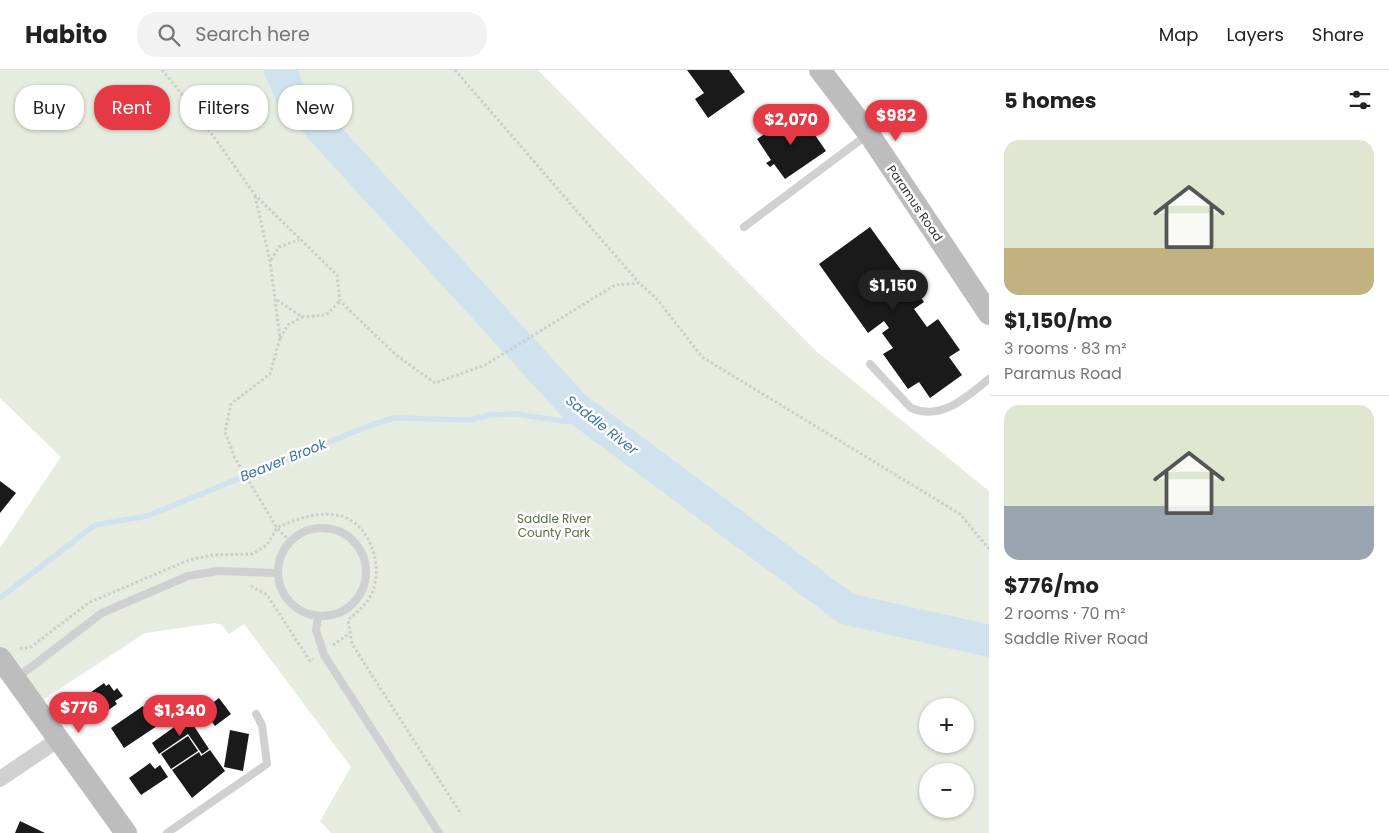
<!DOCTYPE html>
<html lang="en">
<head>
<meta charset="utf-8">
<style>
	:root { --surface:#fff; --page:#f2f2f2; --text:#222; --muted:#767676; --line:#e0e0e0; --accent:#e63946 }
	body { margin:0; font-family:Poppins,sans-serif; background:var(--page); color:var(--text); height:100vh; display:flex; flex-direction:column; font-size:19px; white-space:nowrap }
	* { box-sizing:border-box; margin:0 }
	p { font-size:16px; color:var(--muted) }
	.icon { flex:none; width:28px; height:28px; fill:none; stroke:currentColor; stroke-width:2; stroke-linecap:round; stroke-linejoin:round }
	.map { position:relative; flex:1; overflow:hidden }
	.sheet { display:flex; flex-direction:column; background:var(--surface); width:400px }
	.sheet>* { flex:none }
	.banner { position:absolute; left:15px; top:15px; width:475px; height:45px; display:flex; gap:10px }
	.buttons { position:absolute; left:919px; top:628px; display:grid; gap:10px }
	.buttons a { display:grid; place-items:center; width:55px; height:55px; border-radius:50%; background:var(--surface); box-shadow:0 1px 4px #0004; font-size:25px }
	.price { position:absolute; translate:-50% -42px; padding:0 11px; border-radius:18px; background:var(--accent); color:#fff; font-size:16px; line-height:32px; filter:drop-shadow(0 1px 2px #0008) }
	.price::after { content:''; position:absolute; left:50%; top:30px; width:15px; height:11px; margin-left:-8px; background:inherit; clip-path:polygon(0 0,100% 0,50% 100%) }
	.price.on { background:#222; color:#fff }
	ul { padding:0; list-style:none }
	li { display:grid; align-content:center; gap:10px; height:265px; padding:0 15px }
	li+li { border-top:1px solid var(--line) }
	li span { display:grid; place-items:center; height:155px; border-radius:15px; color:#555 }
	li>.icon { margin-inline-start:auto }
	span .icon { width:90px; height:90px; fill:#fffc; stroke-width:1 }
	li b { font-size:21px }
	h2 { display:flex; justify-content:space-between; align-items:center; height:60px; padding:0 15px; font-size:21px }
	.tag { padding:0 18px; border-radius:20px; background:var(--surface); box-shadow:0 1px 4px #0004; font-size:18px; line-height:45px }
	.tag.on { background:var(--accent); color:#fff }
	header { display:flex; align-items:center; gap:30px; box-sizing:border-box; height:70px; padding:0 25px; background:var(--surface); border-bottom:1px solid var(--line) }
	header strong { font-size:24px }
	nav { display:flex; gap:28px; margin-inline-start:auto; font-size:18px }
	.search { width:350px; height:45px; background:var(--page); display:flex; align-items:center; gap:12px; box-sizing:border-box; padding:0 18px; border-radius:20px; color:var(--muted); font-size:19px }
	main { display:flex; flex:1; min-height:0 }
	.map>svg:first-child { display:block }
</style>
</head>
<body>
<header>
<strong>Habito</strong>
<div class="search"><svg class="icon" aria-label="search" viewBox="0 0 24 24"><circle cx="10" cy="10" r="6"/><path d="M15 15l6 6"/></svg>Search here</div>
<nav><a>Map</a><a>Layers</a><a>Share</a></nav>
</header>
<main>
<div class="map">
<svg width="989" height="763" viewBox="0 0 989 763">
	<rect width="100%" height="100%" fill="#fff"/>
	<!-- green -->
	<path fill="#e6ecdf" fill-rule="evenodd" d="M0,0H538L816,281L989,421V763H331L320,751L351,697L244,554L229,564L222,555L215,553L145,563L35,635L0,588V478L61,387L0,328ZM928,636H965V674H928ZM928,701H965V739H928Z"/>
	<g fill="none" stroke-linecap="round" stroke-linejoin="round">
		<!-- stream -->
		<path stroke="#cfe2ee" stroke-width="5.5" d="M0,528L95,455L147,446L371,355L394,348L469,350L491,345L515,344L563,351L594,352"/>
		<!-- river -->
		<path stroke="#cfe2ee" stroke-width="32" d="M280,0L292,27L575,337L847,539L989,571"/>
	</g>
	<!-- building -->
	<path fill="#1a1a1a" d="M687,0H729L745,22L708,48L695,29L704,23Z
		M799,42L826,81L785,109L774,94L770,97L766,93L771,90L757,69Z
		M870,157L924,232L914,239L927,257L938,249L960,280L949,287L962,305L930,328L919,312L908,319L883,284L893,278L882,263L889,258L884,251L868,263L819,194Z
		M0,411L16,423L0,443Z
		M104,613L106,616L109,614L114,621L117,618L123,626L115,631L117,634L96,649L92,643L94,642L84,627Z
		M219,628L231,644L215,656L203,640Z
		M143,636L157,656L124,678L111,658Z
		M188,647L209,679L202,684L188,664L159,684L152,673Z
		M230,660L249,664L243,701L224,697Z
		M188,666L198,681L171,699L161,684Z
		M210,680L225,701L192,728L172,700L199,682L201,686Z
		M150,693L155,699L160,695L168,707L141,725L129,708Z
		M20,751L45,763H15Z"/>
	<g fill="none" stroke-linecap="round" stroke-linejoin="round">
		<!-- path -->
		<path stroke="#cdcdcd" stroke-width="3" stroke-dasharray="2.5 2.5" stroke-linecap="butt" d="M162,0L194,39L255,125L337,205L340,231L396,285L435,313L485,295L615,215L639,213L656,228L702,287L960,444L989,479
			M455,0L639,213
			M255,126L270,191L280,268L270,304L231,334L225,362L235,388L277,458L290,471
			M271,190L279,177L299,170
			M277,230L302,247L326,245L340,231
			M280,268L288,255L302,247
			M251,516L267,525L310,591L313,589
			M333,575L349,564
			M20,579L31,577L90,532L189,490L213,485L252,484L267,475L277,458C296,449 314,442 336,445C370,450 385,497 371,525C365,536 357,542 348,550L352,574L461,744"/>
		<!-- lane -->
		<path stroke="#d0d0d0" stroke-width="8" d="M744,157L867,65
			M870,294L911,338C942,351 966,327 989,309
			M278 502a44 44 0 1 1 88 0a44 44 0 1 1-88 0Z
			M318,547L316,560L324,585L439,763
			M18,607L102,543L188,506L218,501L278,503
			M167,763L267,694L262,655L256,644"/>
		<!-- street -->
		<path stroke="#d0d0d0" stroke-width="16" d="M0,709L59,669"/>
		<!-- secondary -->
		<path stroke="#bdbdbd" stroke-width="22" d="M820,0L869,64L989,244
			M0,588L126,763"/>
	</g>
	<g text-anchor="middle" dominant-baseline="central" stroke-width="5" stroke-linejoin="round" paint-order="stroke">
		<!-- street labels -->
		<g font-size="12" fill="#333" stroke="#fff">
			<text transform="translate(915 133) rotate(56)">Paramus Road</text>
		</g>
		<!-- park labels -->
		<g font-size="12" fill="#56703f" stroke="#fff">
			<text x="554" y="448">Saddle River<tspan x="554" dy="14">County Park</tspan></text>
		</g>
		<!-- water labels -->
		<g font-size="14" font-style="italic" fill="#3f7597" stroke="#fff">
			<text transform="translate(602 355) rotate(38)">Saddle River</text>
			<text transform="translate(283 390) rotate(-22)">Beaver Brook</text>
		</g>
	</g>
</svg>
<div class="buttons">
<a>+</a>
<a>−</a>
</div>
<b class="price" style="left:896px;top:72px">$982</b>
<b class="price" style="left:791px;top:76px">$2,070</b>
<b class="price on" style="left:893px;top:242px">$1,150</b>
<b class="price" style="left:79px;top:664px">$776</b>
<b class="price" style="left:180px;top:667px">$1,340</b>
<div class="banner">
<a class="tag">Buy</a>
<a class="tag on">Rent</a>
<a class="tag">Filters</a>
<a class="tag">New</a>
</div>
</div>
<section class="sheet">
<h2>5 homes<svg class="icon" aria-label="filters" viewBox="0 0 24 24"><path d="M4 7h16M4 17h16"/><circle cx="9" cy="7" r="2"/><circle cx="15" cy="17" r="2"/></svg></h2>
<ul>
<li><span style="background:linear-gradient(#dfe7d0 70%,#c2b280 0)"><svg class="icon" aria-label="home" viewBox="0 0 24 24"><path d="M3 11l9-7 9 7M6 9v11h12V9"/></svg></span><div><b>$1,150/mo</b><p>3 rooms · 83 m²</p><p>Paramus Road</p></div></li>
<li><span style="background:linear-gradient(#dfe7d0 65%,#9aa5b1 0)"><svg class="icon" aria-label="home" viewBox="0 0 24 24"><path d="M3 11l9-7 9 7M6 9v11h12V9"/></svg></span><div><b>$776/mo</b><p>2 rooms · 70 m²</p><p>Saddle River Road</p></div></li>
</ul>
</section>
</main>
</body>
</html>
